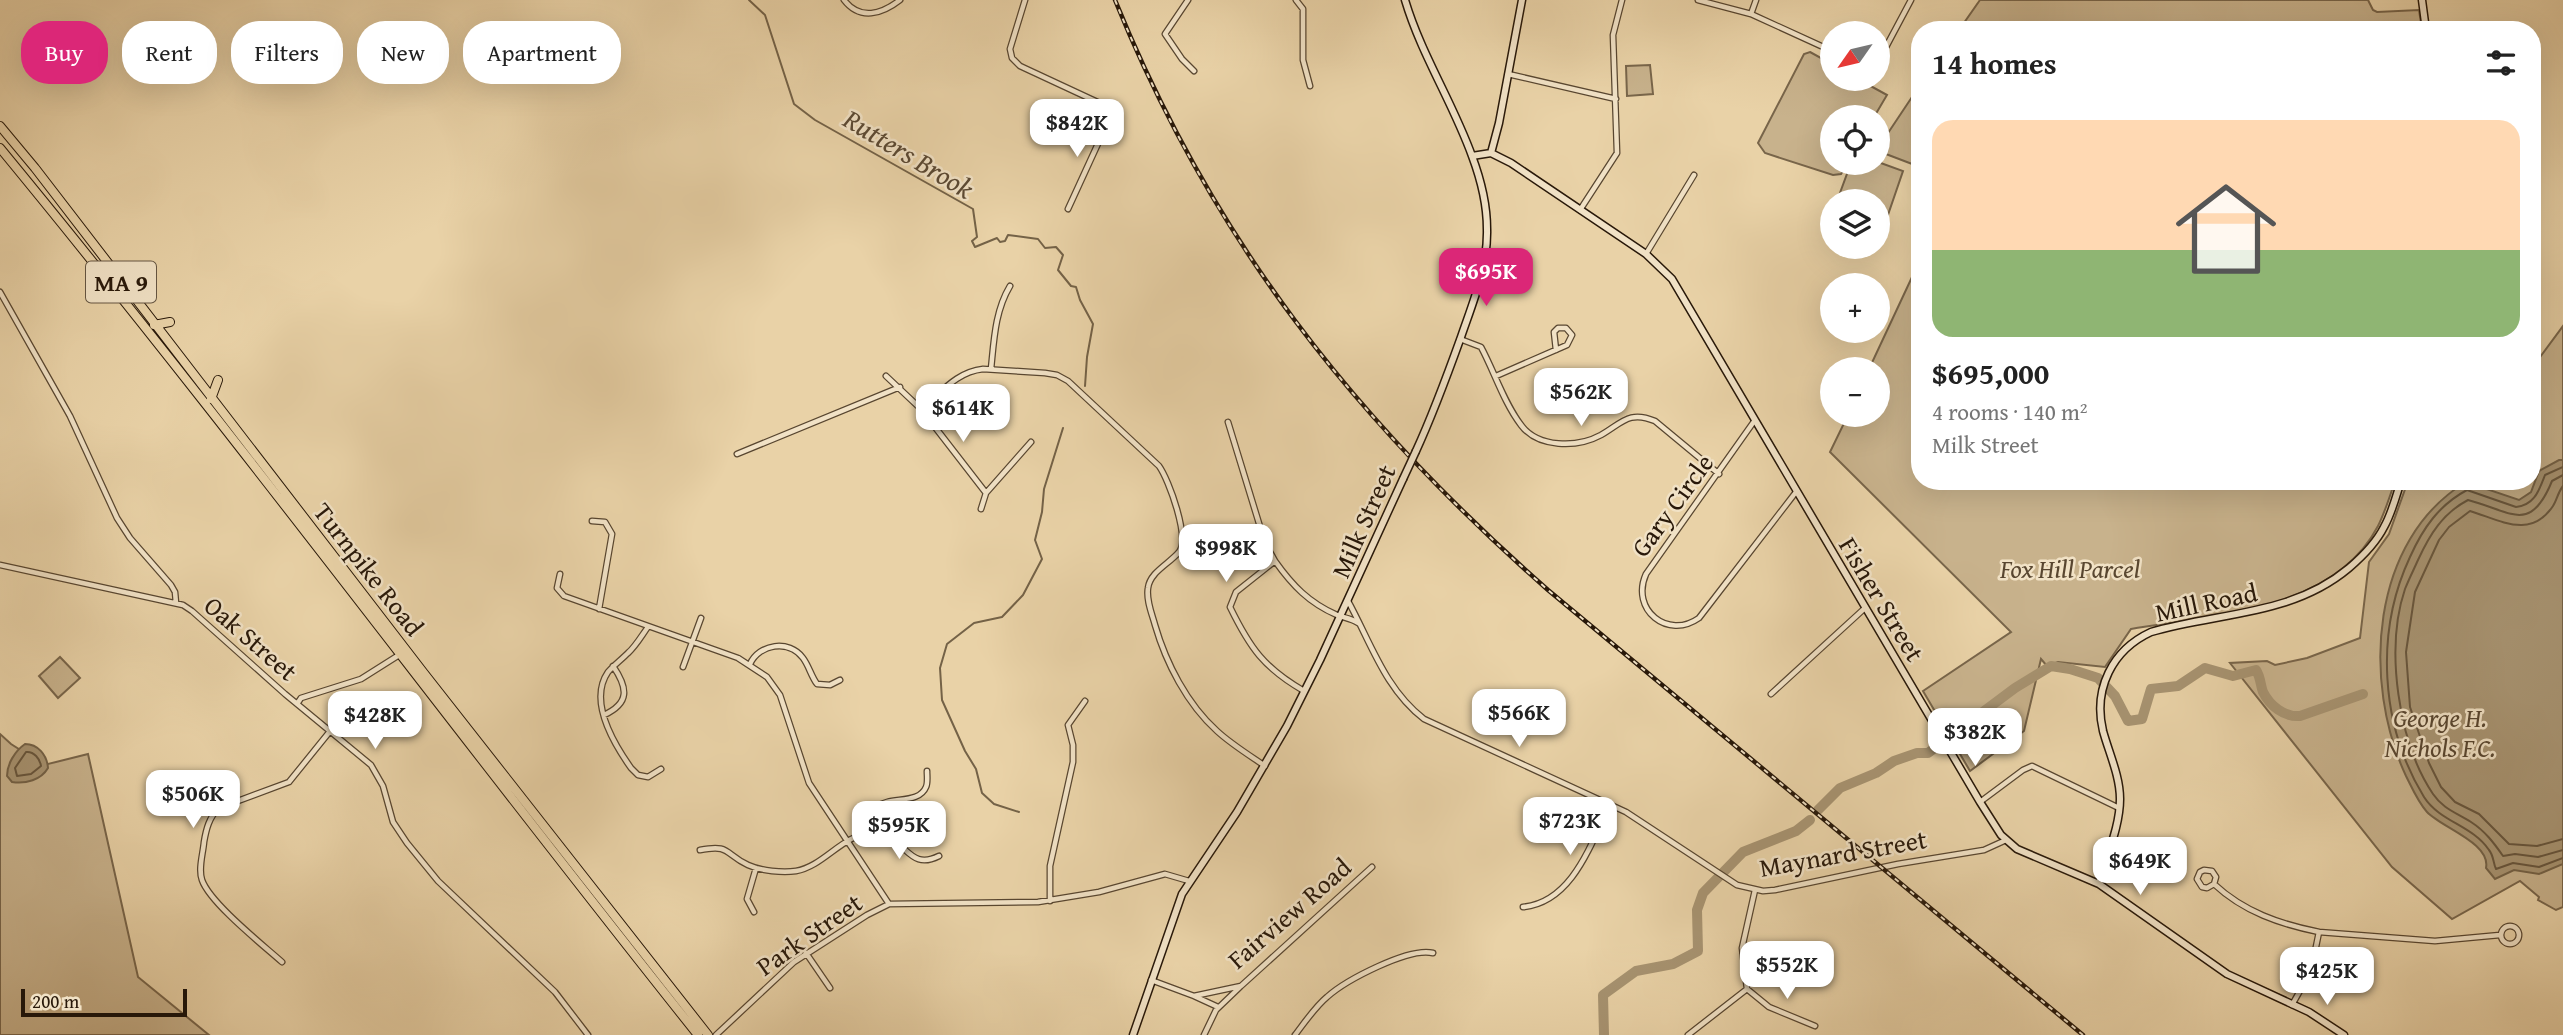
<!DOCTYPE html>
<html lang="en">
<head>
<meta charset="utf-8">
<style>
	:root { --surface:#fff; --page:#f2f2f2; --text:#222; --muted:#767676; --accent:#db2777 }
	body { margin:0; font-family:"Gentium Book Plus",serif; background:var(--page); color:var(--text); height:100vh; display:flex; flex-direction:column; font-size:26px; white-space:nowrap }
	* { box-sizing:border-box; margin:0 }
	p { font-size:23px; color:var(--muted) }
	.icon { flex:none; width:38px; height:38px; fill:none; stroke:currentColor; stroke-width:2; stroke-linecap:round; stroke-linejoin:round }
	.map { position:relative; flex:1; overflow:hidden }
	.drawer { position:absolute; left:1911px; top:21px; width:630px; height:469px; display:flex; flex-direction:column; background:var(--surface); border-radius:28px; box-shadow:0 7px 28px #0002 }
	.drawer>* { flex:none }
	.guide { position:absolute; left:21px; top:21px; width:665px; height:63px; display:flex; gap:14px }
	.needle { width:46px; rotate:236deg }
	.controls { position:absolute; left:1820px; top:21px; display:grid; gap:14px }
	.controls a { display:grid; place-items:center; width:70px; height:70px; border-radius:50%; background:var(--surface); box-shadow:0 7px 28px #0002; font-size:35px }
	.scale { position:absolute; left:21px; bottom:18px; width:166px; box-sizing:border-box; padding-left:7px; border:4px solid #281809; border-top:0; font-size:19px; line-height:24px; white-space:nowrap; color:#281809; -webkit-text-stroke:5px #f1e2c6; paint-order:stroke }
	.price { position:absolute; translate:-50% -60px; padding:0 16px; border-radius:14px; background:#fff; color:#222; font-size:23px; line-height:46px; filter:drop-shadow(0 2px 4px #0008) }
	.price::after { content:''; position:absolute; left:50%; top:42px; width:21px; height:16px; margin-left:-10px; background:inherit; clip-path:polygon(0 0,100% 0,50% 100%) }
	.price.current { background:var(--accent); color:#fff }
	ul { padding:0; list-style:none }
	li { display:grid; align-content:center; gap:14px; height:371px; padding:0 21px }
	li span { display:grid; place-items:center; height:217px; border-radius:21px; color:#555 }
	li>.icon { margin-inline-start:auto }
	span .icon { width:126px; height:126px; fill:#fffc; stroke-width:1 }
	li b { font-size:30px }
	h2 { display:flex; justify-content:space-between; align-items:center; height:84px; padding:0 21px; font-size:30px }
	.chip { padding:0 24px; border-radius:28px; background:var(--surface); box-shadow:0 7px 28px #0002; font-size:24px; line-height:63px }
	.chip.current { background:var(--accent); color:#fff }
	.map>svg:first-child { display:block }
</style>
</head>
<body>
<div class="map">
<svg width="2563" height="1035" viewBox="0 0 2563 1035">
	<rect width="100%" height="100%" fill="#e9d2a7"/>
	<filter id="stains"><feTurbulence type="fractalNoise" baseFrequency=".00286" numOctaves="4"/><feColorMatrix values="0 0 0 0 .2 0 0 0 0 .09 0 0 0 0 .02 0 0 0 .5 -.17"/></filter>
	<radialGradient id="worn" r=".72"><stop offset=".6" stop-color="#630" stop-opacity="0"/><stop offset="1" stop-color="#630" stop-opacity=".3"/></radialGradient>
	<!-- green -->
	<path fill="#c8b28c" stroke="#78654a" stroke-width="2" d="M1980,0H2368L2373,10L2377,12L2419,10L2421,23L2386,26L2380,30H1959Z
		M1810,52L1832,64V79H1858L1887,95L1874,117H1832V163H1848L1841,174L1833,175L1765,153L1758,143L1804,54Z
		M1650,65L1653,94L1627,96L1626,66Z
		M1920,85V167L1878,151V148Z
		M1878,162L1903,171L1878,244V201H1837L1851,163Z
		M1920,260V481H2395C2390,496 2385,512 2378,526C2334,611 2214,615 2131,629L2105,667L2058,662L2047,666L2041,659L2024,731L1970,771L1923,691L2011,632L1830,452L1848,415H1878V369H1869Z
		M2563,326V907L2556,910L2538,900L2539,897L2520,881L2452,919L2392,867L2230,663L2267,661L2275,665L2307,658L2360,638L2369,562L2389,534L2408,481H2532V368Z
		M60,657L80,678L58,698L39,676Z
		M0,734L11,744L44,765L88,754L138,977L209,1035H0Z"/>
	<!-- water -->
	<path fill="#a79371" stroke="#746247" stroke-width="2" d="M2559,460H2563V864L2539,874L2514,870L2495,879L2486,868C2491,843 2442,828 2427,812C2418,802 2412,788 2406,776C2362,682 2370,540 2466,482L2519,500L2531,492L2539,471Z
		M25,744C38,744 47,755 48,768C41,780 26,784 12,782L7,776C7,764 15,751 25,744Z"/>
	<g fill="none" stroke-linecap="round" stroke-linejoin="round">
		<!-- shore -->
		<path stroke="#68563d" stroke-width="2" d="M2563,467L2545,475C2539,490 2535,505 2516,507L2467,490C2439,505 2423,528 2410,557C2375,632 2380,725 2424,797C2440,822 2472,825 2489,850C2494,856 2493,863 2496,869L2513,863L2539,867L2563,858
			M2563,475L2552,481C2530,535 2511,511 2468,500C2443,513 2430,534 2418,560C2414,569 2409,579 2405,589C2385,648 2398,742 2433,794C2443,809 2457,813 2471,822C2485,831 2494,843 2503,856L2515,854L2538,857L2563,850
			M2563,486C2558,492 2557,500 2553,506C2530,540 2500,520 2470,511L2449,527L2439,540L2415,592L2406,652L2410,707L2429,763L2441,787L2455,802L2479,814L2509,844L2537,846L2563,839
			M26,752C34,751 40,759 41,766L31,774L17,776L15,768Z"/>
		<!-- stream -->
		<path stroke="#746247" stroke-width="2" d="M749,0L765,15L794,104L815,120L973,209L977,237L972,241L975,247L997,238L1000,242L1005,241L1008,235L1038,239L1045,248L1056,247L1063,255L1058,270L1071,286L1076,287L1080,300L1093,324L1087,357L1085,386
			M1019,812L994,804L982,793L976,769L965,751L942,700L940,668L947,644L974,623L1002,617L1023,595L1042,559L1035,540L1042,512L1044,489L1063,428"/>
		<!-- river -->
		<path stroke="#a79371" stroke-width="10" d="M1818,810L1840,788L1876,773L1894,761L1917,753H1928L2015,688L2051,666L2070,669L2098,678L2115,696L2128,721L2142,719L2151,689L2178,686L2205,668L2233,676L2256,670C2261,678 2260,684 2263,692C2270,706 2284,717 2300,716L2363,694
			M1604,1035L1603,995L1636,971L1673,964L1698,951L1697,910L1703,893L1743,852L1796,831L1810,820"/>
		<defs>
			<path id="street" d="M844,0C860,21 882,14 900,0
				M1025,0L1010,49L1012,58L1020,66L1106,106L1110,111L1107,124L1068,209
				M1188,0L1165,34L1182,59L1194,71
				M1296,0L1303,9V60L1310,86
				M1698,0L1751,14L1832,51
				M1751,14L1756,0
				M1878,62L1911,0
				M1508,74L1616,99
				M1580,210L1617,153L1613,35L1622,0
				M1646,254L1694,175
				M0,292L70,416L117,518L130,538L171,585L175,592L176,603
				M1460,339L1481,347C1494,371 1504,403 1521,425C1538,448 1577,448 1601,435C1622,423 1629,410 1655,421L1719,474
				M991,369C994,340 995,311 1010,286
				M886,376L921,409L986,493
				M1496,376L1567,345L1572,335L1566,328H1558L1554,332L1556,350
				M921,409C941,393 956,372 983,369L1045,373L1057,375L1068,381L1159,466C1169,480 1190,538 1179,552C1169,564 1150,572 1148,588C1146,600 1152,614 1155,625C1166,663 1187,704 1217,731C1231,744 1249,755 1265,766
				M1755,420L1646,574C1630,610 1668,640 1699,618L1796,492
				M1228,422L1265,543L1275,561
				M737,454L900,387
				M981,509L986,493L1031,442
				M592,521L605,522L612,534L599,609
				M0,565L183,605L192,611L285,694L371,765L383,786L393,822L407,843L438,881L555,992L588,1035
				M560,574L557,588L564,596L738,658L767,677L780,695L809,783L889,904
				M1348,601C1371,643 1385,689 1424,719L1626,812L1737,885L1763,891L1775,890L1898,864L1984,850L2006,840
				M648,627C642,635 636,646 628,653C621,660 614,665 608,672C588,701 614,744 631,768L638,775L648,777L661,769
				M750,664C759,644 789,639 803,658C809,666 811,676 817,684L830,685L840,680
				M683,667L701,618
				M1304,691C1264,668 1250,648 1230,607L1236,592L1275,561C1292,585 1309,603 1337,615C1344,618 1351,618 1358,623
				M1771,694L1865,608
				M297,704L301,698L361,679L399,655
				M604,715C630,703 628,688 613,666
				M1980,802L2023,770L2032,766L2119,808
				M871,834C862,784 916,812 926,787C928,783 927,776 927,771
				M700,850C731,844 724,854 748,865C761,871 783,873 796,871C825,866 844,832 873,834C908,836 907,872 939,856
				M2214,884L2216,877L2212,871L2204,870L2200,872L2197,879L2202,887L2207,888L2214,884C2244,912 2280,924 2319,932L2311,971L2292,1005
				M1755,890L1742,948L1747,989L1769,1007L1815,1026
				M1050,901V866L1073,762V745L1068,725L1085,701
				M1523,907C1573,902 1591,843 1610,804
				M754,912L747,899L756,868
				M2501 935a9 9 0 1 1 18 0a9 9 0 1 1-18 0Z
				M2319,932L2435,941L2500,935
				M806,953L830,988
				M282,962C263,945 210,903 202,880C198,869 203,854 204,842C206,830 209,817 219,808L289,782L331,730
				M1151,980L1194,996L1241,986L1372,867
				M1194,996L1218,1007
				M716,1035L794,962L867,915L889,904L1038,902L1099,892L1165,874L1189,881
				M1204,1035L1216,1010L1240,987
				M1295,1035C1305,1022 1315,1007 1327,997C1346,980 1409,947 1433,953
				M1688,1035L1747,989"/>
			<path id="secondary" d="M1405,0C1421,54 1453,103 1472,156C1481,180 1487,204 1487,229C1488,267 1473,302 1461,337C1447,376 1433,414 1416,451
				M2422,0L2426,30
				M1491,153L1499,123L1522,0
				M1472,156L1491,153L1511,163L1646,254L1672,279L1980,802L2001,835L2017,849L2099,884L2227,974L2309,1012L2344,1035
				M2099,884C2106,857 2120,827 2120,799C2120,776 2109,753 2103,731C2093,689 2112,650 2151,632C2219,612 2292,616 2349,568C2363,556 2376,543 2384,527C2392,513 2396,496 2401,481
				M1133,1035L1182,894L1237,812L1287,726L1320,660L1403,479"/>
			<path id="highway" d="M0,126L35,168L423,672L708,1035
				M0,148C239,438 463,741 698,1035
				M154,325L170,322
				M211,399L218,380"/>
		</defs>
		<!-- street casing -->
		<use href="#street" stroke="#584630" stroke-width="7"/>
		<!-- secondary casing -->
		<use href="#secondary" stroke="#281809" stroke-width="9"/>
		<!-- highway casing -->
		<use href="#highway" stroke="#281809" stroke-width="10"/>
		<!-- street -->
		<use href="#street" stroke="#f1e2c6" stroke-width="4.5"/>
		<!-- secondary -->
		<use href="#secondary" stroke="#f1e2c6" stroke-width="6"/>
		<!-- highway -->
		<use href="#highway" stroke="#e9d2a7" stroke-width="8"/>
		<defs>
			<path id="rail" d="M1115,0C1213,241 1354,419 1548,590L2083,1035"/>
		</defs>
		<!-- rail casing -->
		<use href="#rail" stroke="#281809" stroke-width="4.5"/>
		<!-- rail -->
		<use href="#rail" stroke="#f1e2c6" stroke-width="2" stroke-dasharray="5" stroke-linecap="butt"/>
		<defs>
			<path id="secondary-bridge" d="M1403,479L1416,451"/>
		</defs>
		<!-- secondary-bridge casing -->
		<use href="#secondary-bridge" stroke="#281809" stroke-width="9" stroke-linecap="butt"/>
		<!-- secondary-bridge -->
		<use href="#secondary-bridge" stroke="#f1e2c6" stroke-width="6"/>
	</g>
	<g text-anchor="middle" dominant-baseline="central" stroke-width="5" stroke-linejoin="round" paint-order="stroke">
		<!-- shield labels -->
		<rect fill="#f1e2c6" stroke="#645542" stroke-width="2" x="86" y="261.5" width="70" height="41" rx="5"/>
		<g font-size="24" font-weight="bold" fill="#281809">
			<text x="121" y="282">MA 9</text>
		</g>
		<!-- street labels -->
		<g font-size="26" fill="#281809" stroke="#f1e2c6">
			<text transform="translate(1672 505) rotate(-54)">Gary Circle</text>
			<text transform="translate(1363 521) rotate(-66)">Milk Street</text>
			<text transform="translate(369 569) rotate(52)">Turnpike Road</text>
			<text transform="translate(1882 599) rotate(59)">Fisher Street</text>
			<text transform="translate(2206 602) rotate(-12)">Mill Road</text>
			<text transform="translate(251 638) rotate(41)">Oak Street</text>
			<text transform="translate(1843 853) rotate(-10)">Maynard Street</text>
			<text transform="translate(1289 913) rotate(-41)">Fairview Road</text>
			<text transform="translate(809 934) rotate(-35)">Park Street</text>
		</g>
		<!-- park labels -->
		<g font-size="26" font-style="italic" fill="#584630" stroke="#f1e2c6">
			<text x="2070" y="568">Fox Hill Parcel</text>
			<text x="2440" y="717">George H.<tspan x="2440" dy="30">Nichols F.C.</tspan></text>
		</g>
		<!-- water labels -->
		<g font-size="28" font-style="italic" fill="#5b4933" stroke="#f1e2c6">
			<text transform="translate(909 153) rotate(31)">Rutters Brook</text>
		</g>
	</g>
	<rect width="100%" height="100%" filter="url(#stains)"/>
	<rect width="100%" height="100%" fill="url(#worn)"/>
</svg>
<div class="controls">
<a><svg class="needle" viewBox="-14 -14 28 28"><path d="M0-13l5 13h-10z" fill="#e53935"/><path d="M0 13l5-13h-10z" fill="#767676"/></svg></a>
<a><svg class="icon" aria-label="locate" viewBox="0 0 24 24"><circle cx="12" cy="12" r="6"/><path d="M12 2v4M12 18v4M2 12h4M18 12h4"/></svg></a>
<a><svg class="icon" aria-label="layers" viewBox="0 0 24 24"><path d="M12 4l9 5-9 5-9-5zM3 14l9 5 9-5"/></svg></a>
<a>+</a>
<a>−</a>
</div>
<div class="scale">200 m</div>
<b class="price" style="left:1077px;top:159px">$842K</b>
<b class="price current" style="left:1486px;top:308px">$695K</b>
<b class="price" style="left:1581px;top:428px">$562K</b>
<b class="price" style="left:963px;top:444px">$614K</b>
<b class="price" style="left:1226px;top:584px">$998K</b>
<b class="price" style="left:1519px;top:749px">$566K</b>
<b class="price" style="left:375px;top:751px">$428K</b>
<b class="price" style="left:1975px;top:768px">$382K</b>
<b class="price" style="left:193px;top:830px">$506K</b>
<b class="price" style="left:1570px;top:857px">$723K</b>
<b class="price" style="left:899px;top:861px">$595K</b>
<b class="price" style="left:2140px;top:897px">$649K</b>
<b class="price" style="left:1787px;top:1001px">$552K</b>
<b class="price" style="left:2327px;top:1007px">$425K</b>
<div class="guide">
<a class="chip current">Buy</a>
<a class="chip">Rent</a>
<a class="chip">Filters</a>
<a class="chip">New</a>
<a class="chip">Apartment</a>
</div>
<section class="drawer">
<h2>14 homes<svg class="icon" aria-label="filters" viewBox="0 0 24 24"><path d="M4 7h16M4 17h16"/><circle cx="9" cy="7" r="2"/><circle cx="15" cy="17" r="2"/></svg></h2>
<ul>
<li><span style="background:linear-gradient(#ffd9b3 60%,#8fb573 0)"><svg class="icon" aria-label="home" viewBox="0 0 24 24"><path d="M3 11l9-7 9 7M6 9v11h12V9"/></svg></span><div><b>$695,000</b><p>4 rooms · 140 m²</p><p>Milk Street</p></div></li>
</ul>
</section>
</div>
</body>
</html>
